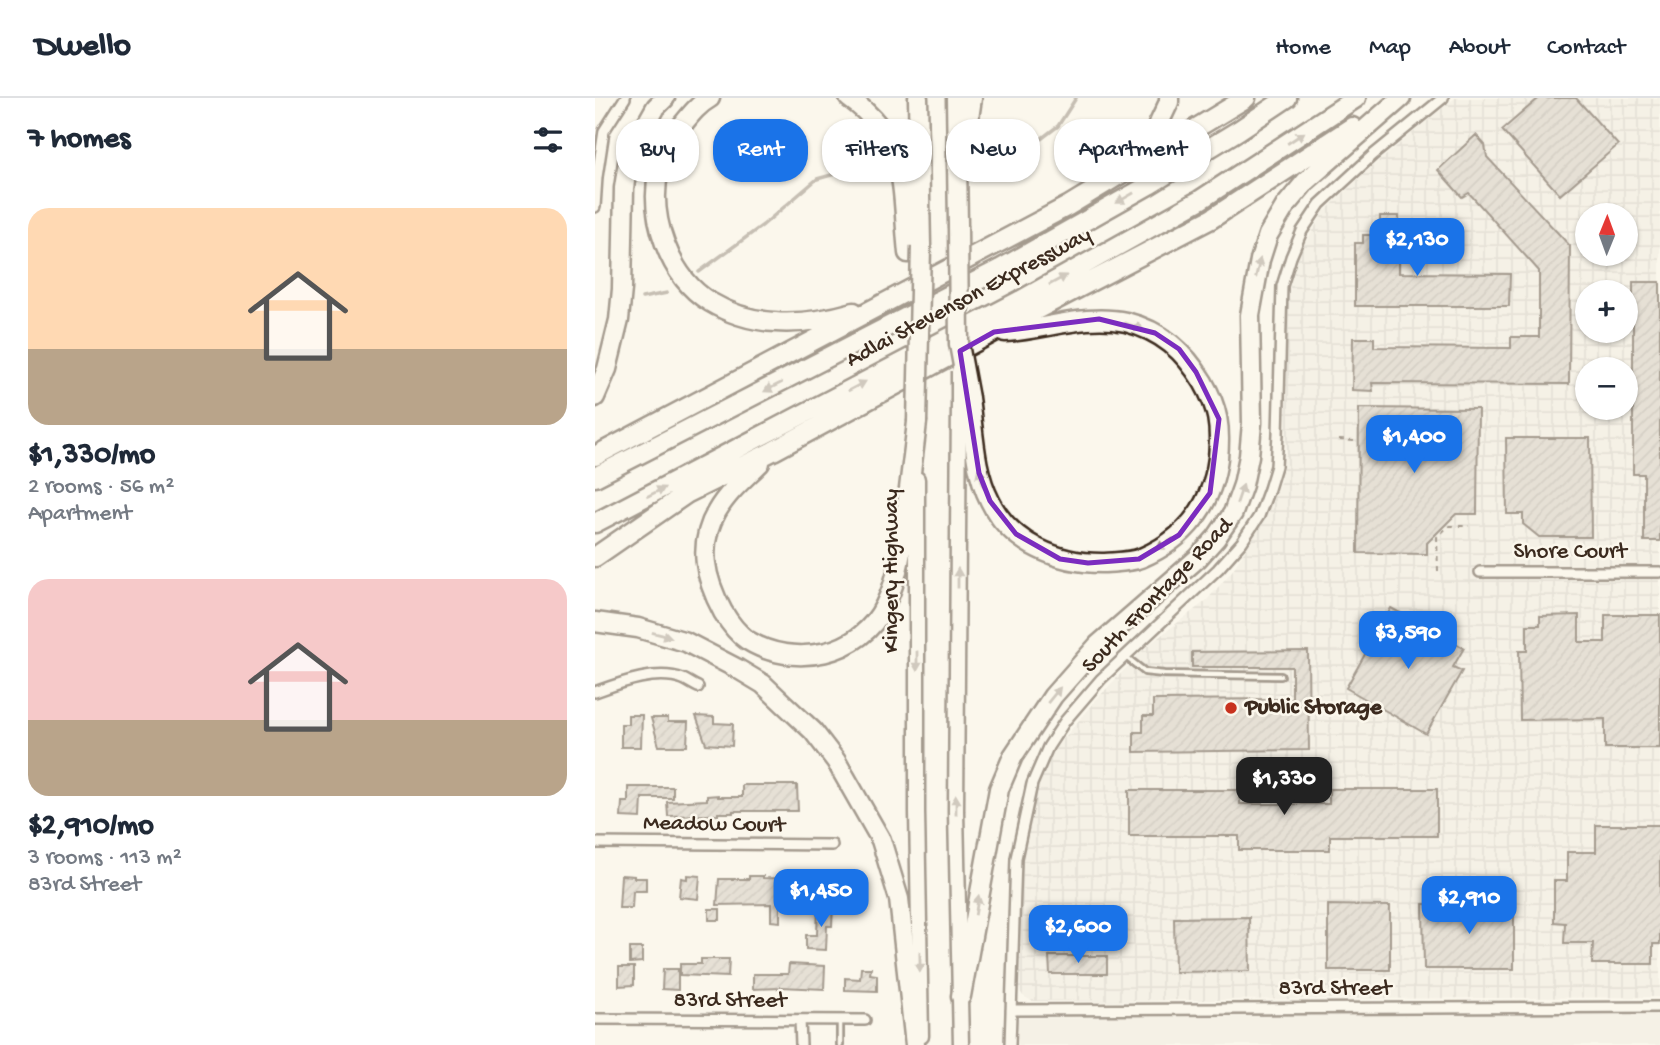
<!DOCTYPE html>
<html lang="en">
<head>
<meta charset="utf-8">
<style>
	:root { --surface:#fff; --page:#f6f6f7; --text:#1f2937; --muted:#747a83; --line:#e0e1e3; --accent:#1a73e8 }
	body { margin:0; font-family:"Gochi Hand",sans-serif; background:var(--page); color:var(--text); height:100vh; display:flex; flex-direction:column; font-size:26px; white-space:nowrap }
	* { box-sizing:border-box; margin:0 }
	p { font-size:23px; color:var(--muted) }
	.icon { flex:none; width:38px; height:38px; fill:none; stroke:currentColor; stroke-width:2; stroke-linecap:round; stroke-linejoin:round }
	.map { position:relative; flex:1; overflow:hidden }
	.panel { display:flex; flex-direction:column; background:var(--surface); width:595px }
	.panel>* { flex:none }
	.guide { position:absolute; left:21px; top:21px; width:665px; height:63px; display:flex; gap:14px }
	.needle { width:46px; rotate:1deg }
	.fabs { position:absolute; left:980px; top:105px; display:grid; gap:14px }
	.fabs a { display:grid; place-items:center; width:63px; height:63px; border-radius:50%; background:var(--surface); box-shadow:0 2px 5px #0004; font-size:35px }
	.price { position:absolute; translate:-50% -60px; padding:0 16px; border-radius:14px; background:var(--accent); color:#fff; font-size:23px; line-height:46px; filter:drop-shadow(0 2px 4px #0008) }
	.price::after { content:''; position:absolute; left:50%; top:42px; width:21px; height:16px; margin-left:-10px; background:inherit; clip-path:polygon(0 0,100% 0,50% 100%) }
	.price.on { background:#222; color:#fff }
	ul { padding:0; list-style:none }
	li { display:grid; align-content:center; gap:14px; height:371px; padding:0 28px }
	li span { display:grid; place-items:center; height:217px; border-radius:21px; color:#555 }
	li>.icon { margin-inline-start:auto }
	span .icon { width:126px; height:126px; fill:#fffc; stroke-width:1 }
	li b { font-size:30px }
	h2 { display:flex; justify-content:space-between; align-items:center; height:84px; padding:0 28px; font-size:30px }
	.tag { padding:0 24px; border-radius:28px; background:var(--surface); box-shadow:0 2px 5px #0004; font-size:24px; line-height:63px }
	.tag.on { background:var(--accent); color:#fff }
	header { display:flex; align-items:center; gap:42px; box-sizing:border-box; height:98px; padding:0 35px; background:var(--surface); border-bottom:2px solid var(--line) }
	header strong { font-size:33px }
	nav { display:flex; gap:38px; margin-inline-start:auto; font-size:24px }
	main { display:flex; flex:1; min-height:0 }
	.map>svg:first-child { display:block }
</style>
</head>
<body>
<header>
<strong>Dwello</strong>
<nav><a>Home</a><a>Map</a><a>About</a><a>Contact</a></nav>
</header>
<main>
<section class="panel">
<h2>7 homes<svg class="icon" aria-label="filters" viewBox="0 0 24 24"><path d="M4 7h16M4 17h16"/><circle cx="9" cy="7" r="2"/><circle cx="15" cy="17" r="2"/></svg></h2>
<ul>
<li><span style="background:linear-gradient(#ffd9b3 65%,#b9a48a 0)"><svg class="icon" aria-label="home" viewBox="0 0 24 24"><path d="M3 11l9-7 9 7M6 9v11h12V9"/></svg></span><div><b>$1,330/mo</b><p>2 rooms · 56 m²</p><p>Apartment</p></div></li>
<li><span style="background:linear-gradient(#f6c9c9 65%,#b9a48a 0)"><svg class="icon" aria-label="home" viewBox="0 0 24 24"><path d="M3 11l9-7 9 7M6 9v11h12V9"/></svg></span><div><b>$2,910/mo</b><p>3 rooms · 113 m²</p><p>83rd Street</p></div></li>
</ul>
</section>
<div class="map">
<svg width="1065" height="947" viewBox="0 0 1065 947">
	<defs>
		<pattern id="industrial-grid" width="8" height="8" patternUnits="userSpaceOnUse" patternTransform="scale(1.75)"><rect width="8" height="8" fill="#ede8dd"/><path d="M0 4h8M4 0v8" fill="none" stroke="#ccc7bd"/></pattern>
		<pattern id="building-hatch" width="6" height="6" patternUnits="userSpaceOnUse" patternTransform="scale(1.75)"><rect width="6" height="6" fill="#ccc4b9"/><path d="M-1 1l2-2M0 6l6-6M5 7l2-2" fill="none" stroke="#a79f96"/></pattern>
	</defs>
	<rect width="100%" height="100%" fill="#fbf7ec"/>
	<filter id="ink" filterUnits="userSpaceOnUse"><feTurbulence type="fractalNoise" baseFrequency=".0143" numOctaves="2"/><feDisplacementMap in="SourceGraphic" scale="14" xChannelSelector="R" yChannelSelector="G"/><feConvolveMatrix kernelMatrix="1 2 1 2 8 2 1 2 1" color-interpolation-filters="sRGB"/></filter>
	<g filter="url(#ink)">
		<!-- built -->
		<path fill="#ede8dd" d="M1065,914V947H423V920Z"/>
		<!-- industrial -->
		<path fill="url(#industrial-grid)" fill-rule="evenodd" d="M860,0H1065V899L437,903L428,898L421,886L422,868L427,752L433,717L444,685L461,650L498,605L551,549L612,502L637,473L669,423L685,384L691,355L689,248L695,188L706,152L729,114L772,73ZM992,117H1031V156H992ZM992,194H1031V233H992ZM992,271H1031V310H992Z"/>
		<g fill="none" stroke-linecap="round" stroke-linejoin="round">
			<!-- stream -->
			<path stroke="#85796d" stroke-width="3.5" d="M410,70L438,53L442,44L463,28L481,0
				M104,174L168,127L222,81L258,71
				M47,200L72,195"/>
		</g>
		<!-- building -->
		<path fill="url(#building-hatch)" stroke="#3b2a1e" stroke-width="2" d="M944,0H981L1023,47L965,97L907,32Z
			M881,37L890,47L892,59L975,148L974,286L777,285L778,293L757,292L758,240H779V249L916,250V239H944V173L874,95L867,99L843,72Z
			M785,118H804V175L915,176L914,208H760V145H768V137H777V131H785Z
			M1038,184H1065V443H1049V376H1038Z
			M764,310L883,311L882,416H861L832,445V456L763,455Z
			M911,340H995L996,439H944L928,426V416H912Z
			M796,510L869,550L858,569L867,573L831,636L751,590Z
			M984,517V544H1010V517H1065V650H1010V621L925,622L924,553H932V527H945V518Z
			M713,553L714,652L539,654V634H548V618H558V602L697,601V569H597V554Z
			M33,617H47L46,649H26V626H33Z
			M101,618L119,619V625L138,626L137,648L111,646Z
			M56,620H73V624H93L92,648H64Z
			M147,687H202L203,713H138V715H123V717L73,718L72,704L112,702V698L123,697V699H147Z
			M33,689H78V700H47L46,720L26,719L27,704H33Z
			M734,691H842V738H735V752H644V738H534V692H645V706H734Z
			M1001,727H1065V846H1058V866H997L998,845H969L970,825L959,824V783H972V754H1001Z
			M205,776H220V792L195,791V800L185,799V824L176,823V806L122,807L124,781H154V778H168V780L205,781Z
			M26,777L39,778V780H51V793H38L37,810H24Z
			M92,777L105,778L103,801L84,799L86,780L92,781Z
			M919,805V871H829L828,806Z
			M223,807L238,808L237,828H232L231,852L211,851V837H222Z
			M733,807L795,808V872H733Z
			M114,811H125V822H114Z
			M654,819L655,873L580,874L579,820Z
			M35,850H47V864L35,865Z
			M454,858H512V876H455Z
			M106,861H134L133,879L85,877V866H106Z
			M194,866L230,868L229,891L186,889V890L158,891V876H193Z
			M24,869H39V887L24,888Z
			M266,870H276L275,876L282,877V893L250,892V880L265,881Z
			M68,871H83V892L67,891Z"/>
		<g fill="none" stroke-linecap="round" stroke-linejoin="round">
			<defs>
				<path id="lane" d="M531,559L550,574L569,576L686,578
					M245,947V923"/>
				<path id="street" d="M0,109L2,79L9,33L30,0
					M885,474H1065
					M0,594C25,585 61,571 88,581C93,583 98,587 103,589
					M0,745L237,747
					M416,912L1065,909
					M0,921L270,922
					M205,922L206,947
					M415,947L421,760L437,686L453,649L470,623L506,581L623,471L647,444L664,418L674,391L681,368L683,336L687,188L696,159L707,133L725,106L778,57L848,0"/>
				<path id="primary" d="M364,303L361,713L366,947
					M322,381V714L326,938"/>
				<path id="highway" d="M115,0C104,6 96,16 88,26C77,40 68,55 64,72C53,118 74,179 115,204C160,231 210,228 259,214
					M254,0C315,44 306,89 313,155
					M323,0L326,148
					M361,0L363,127
					M371,41L377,0
					M535,64L556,42L574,4V0
					M0,299L12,271L24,222L27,191L29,90L33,64L48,32L61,9L70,0
					M374,300C379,335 379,372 395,403C416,446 464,466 510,465C521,464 536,464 546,460C591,441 617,407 623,360C626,329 623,310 608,284C589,253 567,233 531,224C490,215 450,232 410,234
					M0,358L473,108L651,0
					M165,365C150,380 133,394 122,413C102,447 110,481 128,514C134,524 142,535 152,542C198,571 266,558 290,507C305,477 308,441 312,409C315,380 319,352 322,324
					M0,379L405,171L554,87L644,32L692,0
					M0,425L426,202L605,102L761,0
					M0,459L91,396L178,353L399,234L616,121L757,29
					M0,524L43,530L91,544L143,571L168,586L189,606L218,633L241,663L286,742L304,801L320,947
					M366,898L404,691L418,658L458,598L503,547L603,460L621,440L638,415L648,387L654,358L657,325L655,217L665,162L673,137L691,107L711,83L806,0"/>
			</defs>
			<!-- lane casing -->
			<use href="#lane" stroke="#3b2a1e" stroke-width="10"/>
			<!-- street casing -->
			<use href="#street" stroke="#3b2a1e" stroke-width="14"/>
			<!-- primary casing -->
			<use href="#primary" stroke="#3b2a1e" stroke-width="19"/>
			<!-- highway casing -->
			<use href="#highway" stroke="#3b2a1e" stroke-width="23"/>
			<!-- path -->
			<path stroke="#3b2a1e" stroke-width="2" stroke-dasharray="5 5" stroke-linecap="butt" d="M744,342L760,343
				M843,473L842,439L854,428H874"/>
			<!-- lane -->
			<use href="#lane" stroke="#fbf7ec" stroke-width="4.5"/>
			<!-- street -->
			<use href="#street" stroke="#fbf7ec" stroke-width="9"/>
			<!-- primary -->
			<use href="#primary" stroke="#fbf7ec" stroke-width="14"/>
			<!-- highway -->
			<use href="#highway" stroke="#fbf7ec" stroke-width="18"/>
			<defs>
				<path id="primary-bridge" d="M364,273V303"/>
				<path id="highway-bridge" d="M363,127L364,246L374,300
					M322,324L326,148"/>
			</defs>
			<!-- primary-bridge casing -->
			<use href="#primary-bridge" stroke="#3b2a1e" stroke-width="19" stroke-linecap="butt"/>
			<!-- highway-bridge casing -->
			<use href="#highway-bridge" stroke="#3b2a1e" stroke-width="23" stroke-linecap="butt"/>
			<!-- primary-bridge -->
			<use href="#primary-bridge" stroke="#fbf7ec" stroke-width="14"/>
			<!-- highway-bridge -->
			<use href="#highway-bridge" stroke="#fbf7ec" stroke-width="18"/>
		</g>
		<!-- one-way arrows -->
		<defs><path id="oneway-solid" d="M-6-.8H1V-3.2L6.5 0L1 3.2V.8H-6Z" transform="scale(1.75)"/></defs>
		<g fill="#9b9085">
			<use href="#oneway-solid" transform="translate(701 40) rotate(-33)"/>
			<use href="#oneway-solid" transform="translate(530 100) rotate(150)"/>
			<use href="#oneway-solid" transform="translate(663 170) rotate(-77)"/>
			<use href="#oneway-solid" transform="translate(463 182) rotate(-29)"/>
			<use href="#oneway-solid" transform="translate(539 228) rotate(18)"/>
			<use href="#oneway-solid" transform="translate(262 288) rotate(-28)"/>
			<use href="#oneway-solid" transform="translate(178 289) rotate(153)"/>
			<use href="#oneway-solid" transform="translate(386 380) rotate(-108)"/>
			<use href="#oneway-solid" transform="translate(61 394) rotate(-27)"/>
			<use href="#oneway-solid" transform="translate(645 396) rotate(-71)"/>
			<use href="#oneway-solid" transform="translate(570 446) rotate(148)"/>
			<use href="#oneway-solid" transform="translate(363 480) rotate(-90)"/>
			<use href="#oneway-solid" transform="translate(67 537) rotate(15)"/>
			<use href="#oneway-solid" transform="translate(322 563) rotate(90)"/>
			<use href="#oneway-solid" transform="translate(459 597) rotate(-51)"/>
			<use href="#oneway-solid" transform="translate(361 707) rotate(-90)"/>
			<use href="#oneway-solid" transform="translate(382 807) rotate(-80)"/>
			<use href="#oneway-solid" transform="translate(325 864) rotate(89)"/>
		</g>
	</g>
	<!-- marked area -->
	<path d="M0 0H1065V947H0ZM504,221L560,235L584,251L601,274L624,321L615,395L584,437L544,461L493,465L465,461L421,436L395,403L384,375L365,253L399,234Z" fill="#fbf7ec" fill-opacity=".55" fill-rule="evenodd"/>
	<path fill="none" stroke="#7b2cbf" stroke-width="5" stroke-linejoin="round" d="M504,221L560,235L584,251L601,274L624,321L615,395L584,437L544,461L493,465L465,461L421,436L395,403L384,375L365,253L399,234Z"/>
	<!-- markers -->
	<circle fill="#c8321e" stroke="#fbf7ec" stroke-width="2.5" cx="636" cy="610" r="7"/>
	<g text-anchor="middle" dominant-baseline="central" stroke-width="5" stroke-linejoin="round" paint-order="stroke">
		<!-- street labels -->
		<g font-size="23" fill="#3b2a1e" stroke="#fbf7ec">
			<text transform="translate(374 200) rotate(-28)">Adlai Stevenson Expressway</text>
			<text x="975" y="454">Shore Court</text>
			<text transform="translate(297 473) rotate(-90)">Kingery Highway</text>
			<text transform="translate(563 498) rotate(-46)">South Frontage Road</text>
			<text transform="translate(119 727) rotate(1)">Meadow Court</text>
			<text x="740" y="891">83rd Street</text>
			<text x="135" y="903">83rd Street</text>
		</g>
		<!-- poi labels -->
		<g font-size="23" font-weight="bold" fill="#3b2a1e" stroke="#fbf7ec" text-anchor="start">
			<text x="650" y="610">Public Storage</text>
		</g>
	</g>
</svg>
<div class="fabs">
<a><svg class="needle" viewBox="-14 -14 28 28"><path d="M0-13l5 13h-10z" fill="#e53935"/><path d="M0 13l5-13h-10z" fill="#747a83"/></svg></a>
<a>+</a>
<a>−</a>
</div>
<b class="price" style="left:822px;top:180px">$2,130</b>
<b class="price" style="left:819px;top:377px">$1,400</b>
<b class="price" style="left:813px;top:573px">$3,590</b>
<b class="price on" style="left:689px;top:719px">$1,330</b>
<b class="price" style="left:226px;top:831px">$1,450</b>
<b class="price" style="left:874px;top:838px">$2,910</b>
<b class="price" style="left:483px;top:867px">$2,600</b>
<div class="guide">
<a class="tag">Buy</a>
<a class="tag on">Rent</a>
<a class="tag">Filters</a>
<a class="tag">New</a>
<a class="tag">Apartment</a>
</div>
</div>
</main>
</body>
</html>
